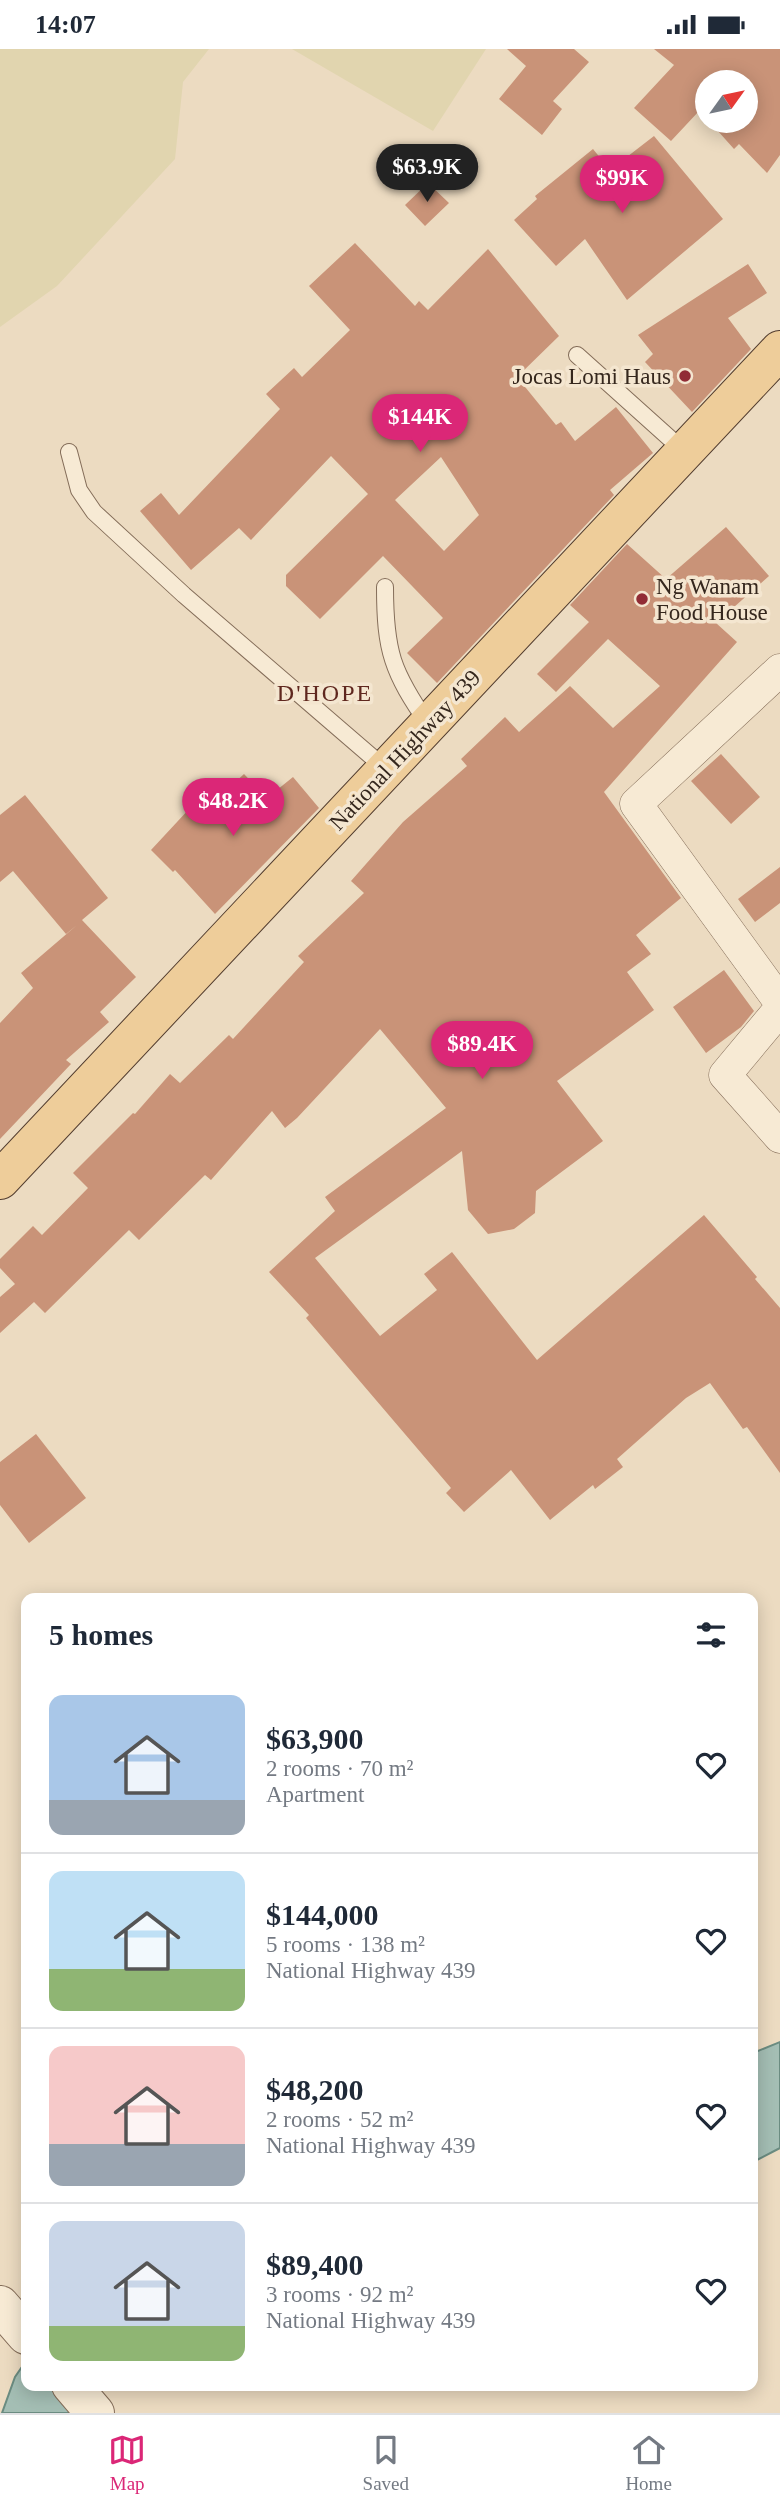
<!DOCTYPE html>
<html lang="en">
<head>
<meta charset="utf-8">
<style>
	:root { --surface:#fff; --page:#f6f6f7; --text:#1f2937; --muted:#747a83; --line:#e0e1e3; --accent:#db2777 }
	body { margin:0; font-family:"Times New Roman",serif; background:var(--page); color:var(--text); height:100vh; display:flex; flex-direction:column; font-size:26px; white-space:nowrap }
	* { box-sizing:border-box; margin:0 }
	p { font-size:23px; color:var(--muted) }
	.icon { flex:none; width:38px; height:38px; fill:none; stroke:currentColor; stroke-width:2; stroke-linecap:round; stroke-linejoin:round }
	.map { position:relative; flex:1; overflow:hidden }
	.drawer { position:absolute; left:21px; top:1544px; width:737px; height:798px; display:flex; flex-direction:column; background:var(--surface); border-radius:14px; box-shadow:0 4px 18px #0003 }
	.drawer>* { flex:none }
	.needle { width:46px; rotate:57deg }
	.tools { position:absolute; left:695px; top:21px; display:grid; gap:14px }
	.tools a { display:grid; place-items:center; width:63px; height:63px; border-radius:50%; background:var(--surface); box-shadow:0 4px 18px #0003; font-size:35px }
	.price { position:absolute; translate:-50% -60px; padding:0 16px; border-radius:24px; background:var(--accent); color:#fff; font-size:23px; line-height:46px; filter:drop-shadow(0 2px 4px #0008) }
	.price::after { content:''; position:absolute; left:50%; top:42px; width:21px; height:16px; margin-left:-10px; background:inherit; clip-path:polygon(0 0,100% 0,50% 100%) }
	.price.current { background:#222; color:#fff }
	ul { padding:0; list-style:none }
	li { display:flex; align-items:center; gap:21px; height:175px; padding:0 28px }
	li+li { border-top:2px solid var(--line) }
	li span { display:grid; place-items:center; flex:none; width:196px; height:140px; border-radius:14px; color:#555 }
	li>.icon { margin-inline-start:auto }
	span .icon { width:84px; height:84px; fill:#fffc; stroke-width:1 }
	li b { font-size:30px }
	h2 { display:flex; justify-content:space-between; align-items:center; height:84px; padding:0 28px; font-size:30px }
	.status { display:flex; justify-content:space-between; align-items:center; height:49px; padding:0 35px; background:var(--surface); direction:ltr }
	.status svg { height:19px; fill:currentColor }
	.tab-bar { display:flex; justify-content:space-around; align-items:center; height:98px; border-top:2px solid var(--line); background:var(--surface); font-size:19px; color:var(--muted) }
	.tab-bar a { display:grid; justify-items:center; gap:4px }
	.tab-bar .current { color:var(--accent) }
	.map>svg:first-child { display:block }
</style>
</head>
<body>
<div class="status"><b>14:07</b><svg viewBox="0 0 49 12"><path d="M0 12V9h3v3zM5 12V6h3v6zM10 12V3h3v9zM15 12V0h3v12zM26 1h20v11H26zM47 4h2v5h-2z"/></svg></div>
<div class="map">
<svg width="780" height="2364" viewBox="0 0 780 2364">
	<rect width="100%" height="100%" fill="#ecdbc1"/>
	<!-- farmland -->
	<path fill="#e1d5af" d="M0,0H209L183,33L175,110L57,237L0,278Z
		M292,0H486L433,82Z"/>
	<!-- water -->
	<path fill="#a4beb4" stroke="#6b8c81" stroke-width="2" d="M780,1993V2099L753,2113V2004Z
		M26,2312V2336H95L76,2364H2L15,2328Z"/>
	<!-- building -->
	<path fill="#c99378" fill-rule="evenodd" d="M507,0H574L589,13L553,52L562,60L542,86L499,50L526,17Z
		M654,0H780V106L767,124L739,95L734,100L709,72H746V33H707V69L700,61L671,92L634,59L674,16Z
		M654,87L723,170L627,251L585,190L556,217L514,171L537,150L535,147L593,100L610,121Z
		M428,134L449,154L425,177L405,156Z
		M355,194L415,257L419,252L428,261L488,200L559,287L517,328L556,376L561,373L575,392L616,358L653,404L610,441L614,446L437,634L407,604L443,569L383,507L320,570L286,537V526L368,445L331,407L251,491L239,479L191,521L140,462L161,444L179,466L280,360L266,345L294,319L302,328L350,281L309,237ZM441,408L479,466L444,502L395,451Z
		M748,215L767,244L728,269L751,300L692,363L645,313L653,305L638,286Z
		M726,478L769,527L716,574L737,593L604,743L681,849L636,886L651,905L627,923L654,961L557,1032L603,1092L536,1142L535,1164L514,1180L488,1185L468,1161L462,1102L315,1209L380,1287L437,1241L424,1225L452,1203L537,1311L704,1166L757,1228L755,1230L780,1259V1424L747,1378L743,1380L710,1334L686,1349L617,1410L623,1418L595,1440L593,1436L550,1471L511,1421L464,1463L446,1444L451,1439L306,1269L309,1266L269,1223L335,1162L325,1148L446,1059L380,980L297,1069L285,1079L272,1062L211,1131L205,1126L139,1191L129,1181L45,1264L34,1253L0,1284V1248L15,1235L0,1219V1210L33,1177L42,1186L88,1139L73,1124L133,1064L135,1065L170,1025L180,1034L229,986L233,990L304,913L298,907L364,844L351,832L403,773L467,717L461,710L505,668L519,683L570,637L613,679L660,637L608,590L556,643L537,625L589,573L570,556L627,495L666,530Z
		M721,705L760,748L731,775L691,732Z
		M244,725L267,749L293,728L319,759L215,865L175,821L173,823L151,801L190,759L199,767Z
		M25,746L108,849L82,871L136,928L100,963L109,973L66,1011L71,1015L0,1090V974L33,939L21,924L77,876L66,885L13,822L0,833V766Z
		M780,818V854L755,873L738,850Z
		M724,921L754,962L741,978L706,1004L673,958Z
		M36,1385L86,1449L29,1494L0,1456V1413Z"/>
	<g fill="none" stroke-linecap="round" stroke-linejoin="round">
		<defs>
			<path id="service" d="M577,306L685,403
				M69,403L79,441L94,463L184,546L386,720
				M385,538C385,602 392,623 429,676"/>
			<path id="minor" d="M780,621L636,755L780,953
				M780,960L725,1026L780,1088"/>
			<path id="tertiary" d="M0,2256L26,2286
				M71,2336L95,2364"/>
			<path id="primary" d="M0,1131L780,301"/>
		</defs>
		<!-- service casing -->
		<use href="#service" stroke="#846d59" stroke-width="18"/>
		<!-- minor casing -->
		<use href="#minor" stroke="#846d59" stroke-width="33"/>
		<!-- tertiary casing -->
		<use href="#tertiary" stroke="#846d59" stroke-width="40"/>
		<!-- primary casing -->
		<use href="#primary" stroke="#523c2e" stroke-width="40"/>
		<!-- service -->
		<use href="#service" stroke="#f7ead4" stroke-width="16"/>
		<!-- minor -->
		<use href="#minor" stroke="#f7ead4" stroke-width="32"/>
		<!-- tertiary -->
		<use href="#tertiary" stroke="#f7ead4" stroke-width="38"/>
		<!-- primary -->
		<use href="#primary" stroke="#eecd9a" stroke-width="38"/>
	</g>
	<!-- markers -->
	<g fill="#912c35" stroke="#f4e6d0" stroke-width="2.5">
		<circle cx="685" cy="327" r="7"/>
		<circle cx="642" cy="550" r="7"/>
	</g>
	<g text-anchor="middle" dominant-baseline="central" stroke-width="7" stroke-linejoin="round" paint-order="stroke">
		<!-- poi labels -->
		<g font-size="23" fill="#35271d" stroke="#f4e6d0" text-anchor="end">
			<text x="671" y="327">Jocas Lomi Haus</text>
			<text x="656" y="537" text-anchor="start">Ng Wanam<tspan x="656" dy="26">Food House</tspan></text>
		</g>
		<!-- street labels -->
		<g font-size="23" fill="#35271d" stroke="#f4e6d0">
			<text transform="translate(405 701) rotate(-47)">National Highway 439</text>
		</g>
		<!-- neighbourhood labels -->
		<g font-size="24" letter-spacing="2" fill="#5f271e" stroke="#f4e6d0">
			<text x="325" y="644">D'HOPE</text>
		</g>
	</g>
</svg>
<div class="tools">
<a><svg class="needle" viewBox="-14 -14 28 28"><path d="M0-13l5 13h-10z" fill="#e53935"/><path d="M0 13l5-13h-10z" fill="#747a83"/></svg></a>
</div>
<b class="price current" style="left:427px;top:155px">$63.9K</b>
<b class="price" style="left:622px;top:166px">$99K</b>
<b class="price" style="left:420px;top:405px">$144K</b>
<b class="price" style="left:233px;top:789px">$48.2K</b>
<b class="price" style="left:482px;top:1032px">$89.4K</b>
<section class="drawer">
<h2>5 homes<svg class="icon" aria-label="filters" viewBox="0 0 24 24"><path d="M4 7h16M4 17h16"/><circle cx="9" cy="7" r="2"/><circle cx="15" cy="17" r="2"/></svg></h2>
<ul>
<li><span style="background:linear-gradient(#a9c7e8 75%,#9aa5b1 0)"><svg class="icon" aria-label="home" viewBox="0 0 24 24"><path d="M3 11l9-7 9 7M6 9v11h12V9"/></svg></span><div><b>$63,900</b><p>2 rooms · 70 m²</p><p>Apartment</p></div><svg class="icon" aria-label="heart" viewBox="0 0 24 24"><path d="M12 20l-8-8c-3-5 5-10 8-4 3-6 11-1 8 4z"/></svg></li>
<li><span style="background:linear-gradient(#bfe0f5 70%,#8fb573 0)"><svg class="icon" aria-label="home" viewBox="0 0 24 24"><path d="M3 11l9-7 9 7M6 9v11h12V9"/></svg></span><div><b>$144,000</b><p>5 rooms · 138 m²</p><p>National Highway 439</p></div><svg class="icon" aria-label="heart" viewBox="0 0 24 24"><path d="M12 20l-8-8c-3-5 5-10 8-4 3-6 11-1 8 4z"/></svg></li>
<li><span style="background:linear-gradient(#f6c9c9 70%,#9aa5b1 0)"><svg class="icon" aria-label="home" viewBox="0 0 24 24"><path d="M3 11l9-7 9 7M6 9v11h12V9"/></svg></span><div><b>$48,200</b><p>2 rooms · 52 m²</p><p>National Highway 439</p></div><svg class="icon" aria-label="heart" viewBox="0 0 24 24"><path d="M12 20l-8-8c-3-5 5-10 8-4 3-6 11-1 8 4z"/></svg></li>
<li><span style="background:linear-gradient(#c9d6e8 75%,#8fb573 0)"><svg class="icon" aria-label="home" viewBox="0 0 24 24"><path d="M3 11l9-7 9 7M6 9v11h12V9"/></svg></span><div><b>$89,400</b><p>3 rooms · 92 m²</p><p>National Highway 439</p></div><svg class="icon" aria-label="heart" viewBox="0 0 24 24"><path d="M12 20l-8-8c-3-5 5-10 8-4 3-6 11-1 8 4z"/></svg></li>
</ul>
</section>
</div>
<nav class="tab-bar">
<a class="current"><svg class="icon" aria-label="map" viewBox="0 0 24 24"><path d="M3 6l6-2 6 2 6-2v14l-6 2-6-2-6 2zM9 4v14M15 6v14"/></svg>Map</a>
<a><svg class="icon" aria-label="saved" viewBox="0 0 24 24"><path d="M7 4h10v16l-5-4-5 4z"/></svg>Saved</a>
<a><svg class="icon" aria-label="home" viewBox="0 0 24 24"><path d="M3 11l9-7 9 7M6 9v11h12V9"/></svg>Home</a>
</nav>
</body>
</html>
